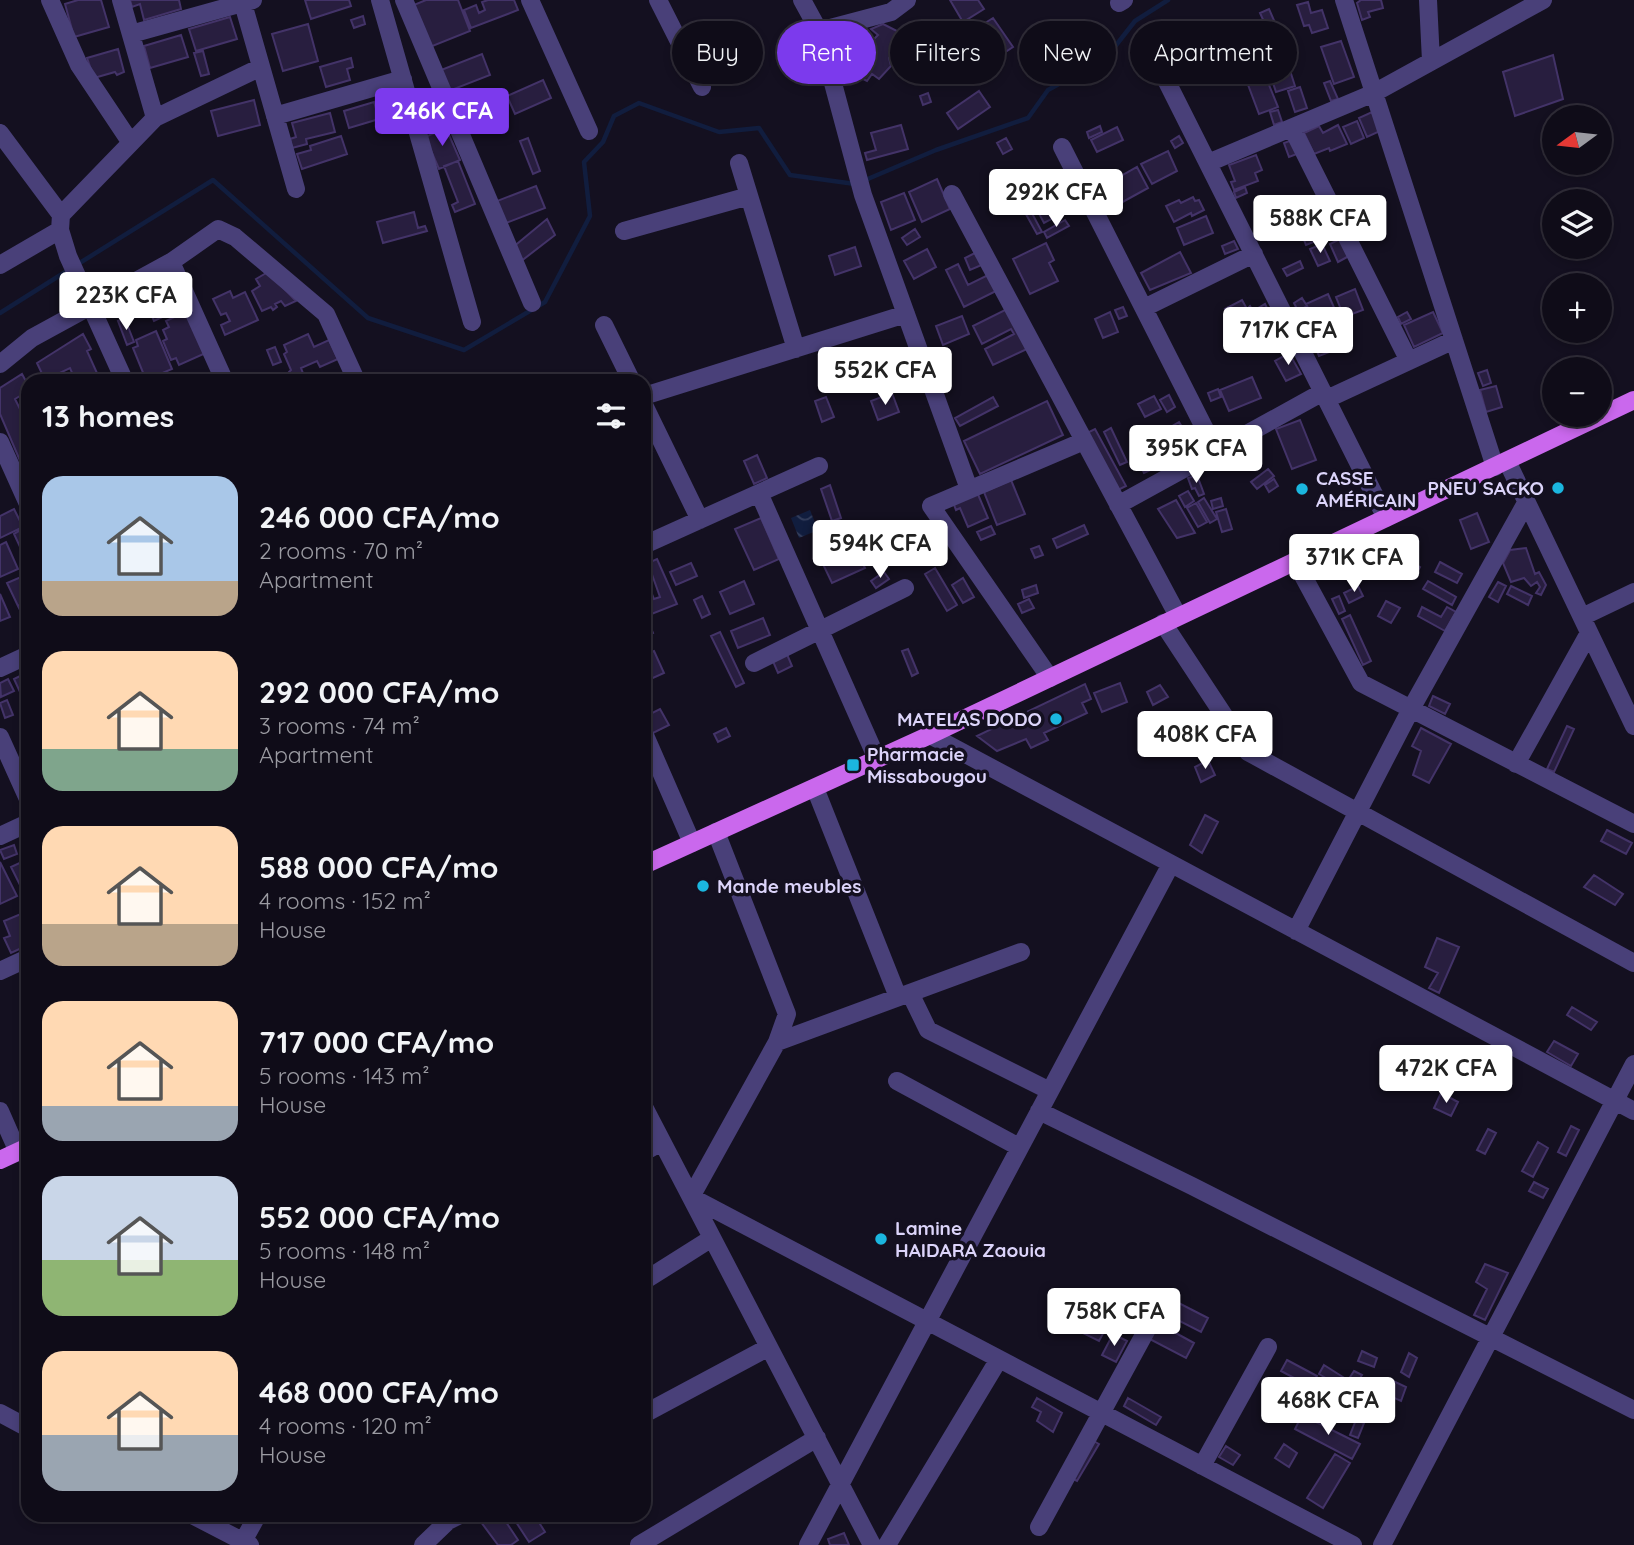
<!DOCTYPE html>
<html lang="en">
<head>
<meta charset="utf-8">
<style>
	:root { --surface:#0f0c18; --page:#181521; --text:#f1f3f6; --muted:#9b9ba2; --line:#2f2c37; --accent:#7c3aed }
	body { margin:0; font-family:Quicksand,sans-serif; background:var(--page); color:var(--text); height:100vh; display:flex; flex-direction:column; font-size:26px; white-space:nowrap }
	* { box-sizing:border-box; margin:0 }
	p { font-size:23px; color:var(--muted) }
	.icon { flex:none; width:38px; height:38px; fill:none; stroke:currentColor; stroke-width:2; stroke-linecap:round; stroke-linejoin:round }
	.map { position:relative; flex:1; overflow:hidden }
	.details { position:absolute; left:21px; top:374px; width:630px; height:1148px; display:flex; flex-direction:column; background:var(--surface); border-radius:21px; box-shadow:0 4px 10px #0003,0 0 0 2px var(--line) }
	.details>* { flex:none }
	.hud { position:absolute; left:672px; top:21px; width:665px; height:63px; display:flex; gap:14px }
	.needle { width:46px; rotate:255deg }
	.controls { position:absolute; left:1542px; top:105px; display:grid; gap:14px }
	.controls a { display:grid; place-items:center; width:70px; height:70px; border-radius:50%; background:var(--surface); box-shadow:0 4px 10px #0003,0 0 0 2px var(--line); font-size:35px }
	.price { position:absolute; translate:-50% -60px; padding:0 16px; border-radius:7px; background:#fff; color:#222; font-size:23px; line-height:46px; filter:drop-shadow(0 2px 4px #0008) }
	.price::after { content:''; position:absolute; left:50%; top:42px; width:21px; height:16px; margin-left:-10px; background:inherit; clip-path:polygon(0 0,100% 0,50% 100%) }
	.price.active { background:var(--accent); color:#fff }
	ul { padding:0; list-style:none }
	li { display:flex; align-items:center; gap:21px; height:175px; padding:0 21px }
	li span { display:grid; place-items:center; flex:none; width:196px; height:140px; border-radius:21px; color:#555 }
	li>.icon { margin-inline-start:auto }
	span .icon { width:84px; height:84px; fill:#fffc; stroke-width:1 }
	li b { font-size:30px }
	h2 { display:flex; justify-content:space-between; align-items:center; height:84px; padding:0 21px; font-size:30px }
	.pill { padding:0 24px; border-radius:32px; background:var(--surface); box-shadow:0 4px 10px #0003,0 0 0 2px var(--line); font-size:24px; line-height:63px }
	.pill.active { background:var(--accent); color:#fff }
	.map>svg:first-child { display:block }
</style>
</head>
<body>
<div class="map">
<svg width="1634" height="1545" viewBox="0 0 1634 1545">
	<defs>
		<pattern id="water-waves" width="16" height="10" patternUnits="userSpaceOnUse" patternTransform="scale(1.75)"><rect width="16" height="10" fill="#111d3e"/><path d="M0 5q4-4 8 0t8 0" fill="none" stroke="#333d5b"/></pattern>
	</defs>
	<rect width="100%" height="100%" fill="#141020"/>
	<!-- water -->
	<path fill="url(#water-waves)" d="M810,510L818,530L799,538L791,518Z"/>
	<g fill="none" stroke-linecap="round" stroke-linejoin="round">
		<!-- stream -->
		<path stroke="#111d3e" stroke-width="4.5" d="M863,181L936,150L1028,118L1048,90L1106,58L1135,21L1168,0
			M78,264L213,180L368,318L464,350L545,302L590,216L584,162L603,142L614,116L639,103L719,132L759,128L790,175L855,184
			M0,313L70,269"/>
	</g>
	<!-- building -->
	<path fill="#281e3f" stroke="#433368" stroke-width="2" d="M78,0H101L109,27L74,37L65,4Z
		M130,0H179L181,9L144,20L140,4L132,7Z
		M305,0H349L351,6L311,19Z
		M426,0H458L470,31L425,49L409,7Z
		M488,0H514L518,10L471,28L464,10L476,5L479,13L485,10L482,2Z
		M950,0H978L984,9L963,22Z
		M1361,0H1381L1383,8L1368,12L1370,17L1362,20L1357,3Z
		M1308,2L1311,13L1322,10L1328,28L1312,33L1309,25L1304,26L1297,5Z
		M1269,9L1276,25L1256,34L1254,31L1266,26L1260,13Z
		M363,16L365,24L354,28L351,20Z
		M230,17L237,39L196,51L189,29Z
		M993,18L1013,47L993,60L974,30Z
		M308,24L318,61L283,71L272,34Z
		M883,24L905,35L904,41L889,58L891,66L879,79L872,74L867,81L851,73L847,59L859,47L867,46L878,35L871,29Z
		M1268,31L1281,58L1265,64L1256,35Z
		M181,35L188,57L150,68L144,46Z
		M1341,41L1354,77L1334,84L1321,47Z
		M1204,48L1208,57L1200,61L1196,52Z
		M118,49L124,72L117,75L115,72L94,78L87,58Z
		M203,51L209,74L201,76L194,53Z
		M482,54L490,75L449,91L441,70Z
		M1553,55L1563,99L1515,116L1503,72Z
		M351,58L353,67L347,69L350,80L326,87L320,67Z
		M1287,61L1295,86L1276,92L1268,68Z
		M1265,75L1278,107L1259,114L1247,82Z
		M543,80L551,98L515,114L507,96Z
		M1330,81L1338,99L1331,101L1324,83Z
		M1300,87L1307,108L1295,112L1288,91Z
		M979,91L990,107L958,129L947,113Z
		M928,93L931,102L923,105L920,96Z
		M254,100L260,125L218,136L211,111Z
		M374,102L379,119L349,128L344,111Z
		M1278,110L1282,122L1274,125L1270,112Z
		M1372,112L1380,131L1367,137L1359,118Z
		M330,113L335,132L306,139L307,144L292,148L290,139L296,137L292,123Z
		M1357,121L1364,138L1351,144L1343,127Z
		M901,125L908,149L867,160L865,153L876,150L871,133Z
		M1338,125L1347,144L1330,151L1329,148L1314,154L1304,133L1319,126L1323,133Z
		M1100,126L1102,132L1089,138L1087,132Z
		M1117,127L1123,140L1097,152L1091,140Z
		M446,128L460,160L439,169L425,137Z
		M341,136L347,154L302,169L297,154L311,150L310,146Z
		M1179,136L1183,143L1175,148L1171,141Z
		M528,138L540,171L533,174L520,141Z
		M1006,138L1012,149L1003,154L997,143Z
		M1292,140L1297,154L1289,157L1284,143Z
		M1168,151L1177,171L1152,184L1141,164Z
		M1256,155L1262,170L1255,173L1258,181L1234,190L1231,182L1235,181L1229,165Z
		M458,161L475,204L455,212L452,205L458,202L444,166Z
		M1137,167L1148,188L1108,210L1102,198L1112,193L1107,184Z
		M937,179L950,209L922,222L909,192Z
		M1061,183L1074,207L1044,223L1031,199Z
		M536,186L545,208L501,225L492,203Z
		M1245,187L1247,193L1236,198L1234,192Z
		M904,193L915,220L891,230L881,202Z
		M1193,197L1195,201L1199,200L1204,210L1192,216L1191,213L1174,222L1166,206L1179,200L1181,203Z
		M1027,204L1042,232L1037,234L1022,207Z
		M414,212L418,228L425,226L427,231L383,243L377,222Z
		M1331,212L1339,232L1306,245L1299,227Z
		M1206,216L1213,233L1184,245L1177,228Z
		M547,219L555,235L520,262L512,248Z
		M1065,220L1069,226L1047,238L1044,232Z
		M915,229L920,237L907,245L902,238Z
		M1340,239L1349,256L1338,262L1330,244Z
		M1234,241L1238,249L1225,254L1222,246Z
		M1046,243L1054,260L1049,263L1058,281L1030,294L1013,259Z
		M1322,244L1330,261L1318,266L1310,249Z
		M855,247L861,266L835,275L829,256Z
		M927,249L936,267L914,279L904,261Z
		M979,251L984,264L970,270L965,258Z
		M1180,252L1191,273L1150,290L1141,273Z
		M1300,261L1303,268L1287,276L1283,269Z
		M958,264L968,285L988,275L996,291L964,307L946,270Z
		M268,272L296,301L285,306L281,301L275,304L277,307L273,310L271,307L262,311L252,291L260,286L256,279Z
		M173,287L182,308L154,321L145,300Z
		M1355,289L1363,310L1344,317L1336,297Z
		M230,291L233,298L245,292L258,320L225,335L221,325L230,321L226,313L221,315L213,299Z
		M1328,294L1336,312L1325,317L1327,321L1320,324L1314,312L1311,314L1306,304Z
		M1302,298L1307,306L1298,311L1294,303Z
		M1242,300L1247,309L1250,306L1253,311L1265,304L1268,310L1229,331L1228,328L1232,326L1229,322L1231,320L1225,309Z
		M1123,307L1127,316L1119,319L1115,310Z
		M1009,308L1029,348L993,365L985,349L1014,334L1011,329L982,344L973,326Z
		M189,310L208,352L179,365L176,358L171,360L163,341L167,339L163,330L169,327L166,321Z
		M1110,312L1118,332L1103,338L1095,319Z
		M1407,312L1411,319L1401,324L1398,317Z
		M1433,312L1443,333L1414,347L1404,325Z
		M962,316L969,334L943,345L936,326Z
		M125,319L134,342L127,345L118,321Z
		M156,331L172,369L146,380L133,348L138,346L136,340Z
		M83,334L91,349L87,351L101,382H76L70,368L45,380L37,363Z
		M308,334L314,347L329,340L338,359L320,367L317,361L301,368L304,376L293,381L289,372L291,370L284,354L287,352L284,345Z
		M1329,344L1332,351L1319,356L1316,349Z
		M275,347L281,362L273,365L267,350Z
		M1289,353L1301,374L1286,381L1275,361Z
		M1487,370L1491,383L1483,386L1478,373Z
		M22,374L28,385V391L15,399L28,425V460L21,463L0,414V388Z
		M1252,377L1261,398L1229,411L1220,390Z
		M1496,386L1502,407L1486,412L1480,390Z
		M1218,389L1221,397L1211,401L1208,393Z
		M892,393L899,412L878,420L871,401Z
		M1169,395L1175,407L1167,412L1160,400Z
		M1154,396L1161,409L1145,417L1138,404Z
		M826,397L834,417L822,422L815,401Z
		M993,397L998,406L960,426L955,418Z
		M1047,401L1063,435L980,474L964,441Z
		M1300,420L1316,460L1292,469L1276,429Z
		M1179,422L1193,445L1185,449L1172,426Z
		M1111,428L1127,462L1120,465L1104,432Z
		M1095,429L1126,486L1116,491L1085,434Z
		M644,433L652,451L644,455Z
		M1180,446L1184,454L1160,465L1156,456Z
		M757,455L767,478L754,484L744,461Z
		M1152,459L1155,468L1144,473L1140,464Z
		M1268,469L1274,476L1257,489L1251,482Z
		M1197,475L1204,494L1199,496L1195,488L1192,489L1188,478Z
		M1274,479L1278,486L1269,492L1265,485Z
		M1011,480L1025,514L997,525L984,492Z
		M830,485L841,518L832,521L821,489Z
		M1188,491L1194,501L1185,507L1179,496Z
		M977,492L988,518L968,527L960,508L956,510L953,502Z
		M1204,498L1217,519L1210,523L1198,502Z
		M1221,498L1223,506L1213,509L1211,501Z
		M1176,500L1195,533L1177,538L1158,509Z
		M1196,503L1207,522L1198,527L1187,508Z
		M14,509L23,527L0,538V516Z
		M1226,509L1232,529L1222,532L1216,512Z
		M1477,513L1489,542L1471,549L1460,520Z
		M761,518L779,559L754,570L735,529Z
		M1084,525L1088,534L1057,548L1053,539Z
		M991,526L995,534L981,540L977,532Z
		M21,530L28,545V564L14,534Z
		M6,542L18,569L0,577V545Z
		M853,543L865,568L832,583L820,558Z
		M1039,546L1043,555L1035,558L1031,549Z
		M1526,548L1535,574L1539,572L1546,585L1541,595L1536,593L1540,587L1537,582L1531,586L1524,578L1511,582L1503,563L1510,550Z
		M657,559L677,604L649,615L644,603V574L654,599L660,597L648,563Z
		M1408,560L1420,567L1416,574L1404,568Z
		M1440,562L1462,574L1457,583L1435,572Z
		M691,563L697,576L676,585L670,572Z
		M935,568L957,605L947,611L925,574Z
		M884,572L889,579L876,588L871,581Z
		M28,574V602L18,606L7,583Z
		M963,578L974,597L963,603L952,585Z
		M744,581L754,604L730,614L720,592Z
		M1428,581L1456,597L1452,605L1423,589Z
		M1498,582L1506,586L1498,602L1489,597Z
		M1036,585L1038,593L1024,598L1022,590Z
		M1358,586L1363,596L1349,603L1344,593Z
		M1511,586L1532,596L1528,605L1507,594Z
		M0,594L10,617L0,621Z
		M702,596L710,614L702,618L694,600Z
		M1339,596L1345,611L1339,614L1332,599Z
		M1029,599L1034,608L1022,613L1018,604Z
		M1386,601L1400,608L1391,623L1378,616Z
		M28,602V616L24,618L18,606Z
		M1422,607L1441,617L1447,607L1456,612L1445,631L1418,616Z
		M1350,615L1371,661L1363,665L1342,619Z
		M763,618L770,635L738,648L731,631Z
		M648,621L653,633L644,637V623Z
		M720,632L744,683L736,687L711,636Z
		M908,649L918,673L912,676L902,651Z
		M654,651L664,673L644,682V655Z
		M786,652L792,666L778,673L772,659Z
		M28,672V704L26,705L14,679Z
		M8,679L14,691L1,697L0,683Z
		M1120,683L1127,702L1102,712L1094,693Z
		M1085,684L1091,699L1082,703L1087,713L1044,733L1048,740L1031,748L1026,739L997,751L977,736Z
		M1160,685L1168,697L1153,705L1147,692Z
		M1433,696L1450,704L1445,714L1429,706Z
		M7,700L13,715L5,718L0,703Z
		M660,709L669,725L649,735L644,725V717Z
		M1567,726L1574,729L1554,772L1547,769Z
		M726,728L730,736L718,742L714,734Z
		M1421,728L1451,744L1429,783L1413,775L1421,751L1412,746Z
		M1208,760L1215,775L1201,782L1195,767Z
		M1205,815L1218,822L1202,853L1190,845Z
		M1607,830L1632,843L1626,854L1601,841Z
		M14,845L17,854L4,859L0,850Z
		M28,859V889L23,891L11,867Z
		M0,862L17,896L0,904Z
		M1594,875L1623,894L1615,905L1584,887Z
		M28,911V945L11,953L4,938L10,936L4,921Z
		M1437,938L1459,947L1439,993L1429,988L1438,973L1425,967Z
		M1572,1007L1597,1022L1591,1030L1567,1015Z
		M1554,1041L1578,1054L1571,1066L1547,1052Z
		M1441,1093L1458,1102L1451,1116L1434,1108Z
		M1571,1126L1579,1130L1566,1156L1558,1152Z
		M1488,1129L1496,1133L1485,1154L1477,1150Z
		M1538,1142L1548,1148L1533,1177L1522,1171Z
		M1534,1182L1548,1189L1543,1198L1529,1191Z
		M1485,1264L1508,1273L1485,1320L1474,1315L1487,1289L1476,1282Z
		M1165,1296L1208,1318L1201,1332L1158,1310Z
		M1086,1311L1101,1317L1098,1323L1084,1317Z
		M1081,1318L1105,1330L1099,1341L1075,1329Z
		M1152,1320L1194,1343L1186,1358L1144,1336Z
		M1113,1334L1127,1341L1116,1362L1102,1355Z
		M1362,1351L1377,1358L1374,1367L1358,1361Z
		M1409,1353L1417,1358L1409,1377L1401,1372Z
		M1287,1360L1317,1376L1311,1387L1281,1371Z
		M1324,1365L1346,1379L1341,1387L1319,1374Z
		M1354,1371L1362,1375L1351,1393L1343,1388Z
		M1276,1379L1305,1397L1299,1407L1270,1389Z
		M1389,1379L1406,1387L1401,1401L1383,1393Z
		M1037,1398L1062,1413L1053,1432L1037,1421L1041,1412L1032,1407Z
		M1128,1398L1161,1417L1156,1425L1124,1406Z
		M1302,1415L1360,1444L1352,1459L1295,1429Z
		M1356,1420L1364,1423L1358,1438L1350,1435Z
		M1090,1439L1099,1444L1077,1481L1069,1477Z
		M1284,1444L1297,1453L1289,1467L1275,1458Z
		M1226,1446L1240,1455L1233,1465L1219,1457Z
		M1335,1454L1350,1463L1323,1508L1307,1498Z
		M482,1516H502L518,1540L511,1545H498L478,1518Z
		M520,1516H535L545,1532L529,1542L514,1519Z
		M844,1533L849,1545H830L828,1539Z"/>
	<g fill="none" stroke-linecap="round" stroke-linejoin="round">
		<!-- street -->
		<path stroke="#494079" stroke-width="18" d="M50,0L79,65L131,143
			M121,0L155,118
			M242,0L296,189
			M380,0L472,322
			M404,0L532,303
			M530,0L589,131
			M658,0L702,87
			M802,0L819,31L863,195L969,489
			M1344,0L1495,467
			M1428,0L1431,61
			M1119,3L1124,0
			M819,31L891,12L907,0
			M131,34L253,0
			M1155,58L1386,518
			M275,116L403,79
			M1292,128L1409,361
			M0,133L61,215
			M1062,147L1216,451
			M739,163L796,349
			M1208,163L1374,93L1543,0
			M952,194L1178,616
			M624,231L749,196
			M171,262L225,382
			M0,265L60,230
			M1144,308L1254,254
			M604,325L632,382
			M0,364L32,338L171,262L218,229L235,237L326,314L357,382
			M125,382L68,256L60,230L61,215L155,118L261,67
			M644,396L906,314
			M1327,399L1454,340
			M644,405L700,520
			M0,442L28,504
			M1507,461L1634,726
			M759,493L877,759
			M1118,505L1323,392
			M644,545L819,466
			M1295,561L1361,683L1634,824
			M1582,617L1634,592
			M1163,623L1248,752L1634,963
			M754,663L905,588
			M0,668L28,655
			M1050,678L931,506L1084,441
			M644,733L692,843
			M930,735L1634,1111
			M0,737L28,799
			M1516,764L1589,633
			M815,788L898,997
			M716,832L787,1014L777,1042L691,1197L1353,1545
			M0,836L28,823
			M1296,931L1411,709L1526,503
			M0,971L28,958
			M910,993L928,1030L1050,1091
			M777,1042L1021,952
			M897,1081L1019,1147
			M644,1107L872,1545
			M0,1111L18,1152
			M1039,1111L1192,1186L1634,1410
			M644,1152L662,1142
			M644,1281L712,1238
			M0,1413L28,1428
			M644,1414L769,1347
			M1202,1466L1268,1347
			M194,1516L250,1545
			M1039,1527L1151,1322
			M241,1545L257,1516
			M423,1545L448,1521L458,1516
			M639,1545L817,1438
			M808,1545L1171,864
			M887,1545L999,1359
			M1382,1545L1634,1064"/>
		<!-- primary -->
		<path stroke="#ca68ed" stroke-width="18" d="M644,865L930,735L1634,400
			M0,1160L28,1147"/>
	</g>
	<!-- markers -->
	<g fill="#1bb6df" stroke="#141020" stroke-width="2.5">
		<circle cx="1558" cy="488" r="7"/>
		<circle cx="1302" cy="489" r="7"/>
		<circle cx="1056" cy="719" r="7"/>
		<rect x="846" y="758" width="14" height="14" rx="3.5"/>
		<circle cx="703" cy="886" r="7"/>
		<circle cx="881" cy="1239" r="7"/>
	</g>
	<g text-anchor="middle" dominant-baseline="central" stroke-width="7" stroke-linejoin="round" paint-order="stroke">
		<!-- poi labels -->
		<g font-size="19" font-weight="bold" fill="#dcd4fa" stroke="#141020" text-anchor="start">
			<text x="1316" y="478">CASSE<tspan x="1316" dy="22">AMÉRICAIN</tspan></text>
			<text x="1544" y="488" text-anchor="end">PNEU SACKO</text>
			<text x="1042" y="719" text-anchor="end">MATELAS DODO</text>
			<text x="867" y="754">Pharmacie<tspan x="867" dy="22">Missabougou</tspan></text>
			<text x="717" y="886">Mande meubles</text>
			<text x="895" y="1228">Lamine<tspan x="895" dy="22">HAIDARA Zaouia</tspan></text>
		</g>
	</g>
</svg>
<div class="controls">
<a><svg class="needle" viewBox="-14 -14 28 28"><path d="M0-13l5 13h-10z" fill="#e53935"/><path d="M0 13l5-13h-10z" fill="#9b9ba2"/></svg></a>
<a><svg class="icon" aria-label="layers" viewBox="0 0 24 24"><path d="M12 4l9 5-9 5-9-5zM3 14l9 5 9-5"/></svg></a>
<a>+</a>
<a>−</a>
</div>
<b class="price active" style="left:442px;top:148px">246K CFA</b>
<b class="price" style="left:1056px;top:229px">292K CFA</b>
<b class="price" style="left:1320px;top:255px">588K CFA</b>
<b class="price" style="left:126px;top:332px">223K CFA</b>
<b class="price" style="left:1288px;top:367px">717K CFA</b>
<b class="price" style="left:885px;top:407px">552K CFA</b>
<b class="price" style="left:1196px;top:485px">395K CFA</b>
<b class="price" style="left:880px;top:580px">594K CFA</b>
<b class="price" style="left:1354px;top:594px">371K CFA</b>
<b class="price" style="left:1205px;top:771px">408K CFA</b>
<b class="price" style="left:1446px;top:1105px">472K CFA</b>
<b class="price" style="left:1114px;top:1348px">758K CFA</b>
<b class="price" style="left:1328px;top:1437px">468K CFA</b>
<div class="hud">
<a class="pill">Buy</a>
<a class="pill active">Rent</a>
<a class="pill">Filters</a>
<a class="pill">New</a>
<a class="pill">Apartment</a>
</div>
<section class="details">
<h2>13 homes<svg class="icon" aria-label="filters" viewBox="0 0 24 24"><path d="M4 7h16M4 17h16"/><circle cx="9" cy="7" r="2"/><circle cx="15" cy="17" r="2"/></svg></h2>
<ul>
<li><span style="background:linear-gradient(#a9c7e8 75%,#b9a48a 0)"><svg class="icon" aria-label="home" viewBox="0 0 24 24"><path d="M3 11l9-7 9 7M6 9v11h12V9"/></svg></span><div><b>246 000 CFA/mo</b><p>2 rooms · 70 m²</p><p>Apartment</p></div></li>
<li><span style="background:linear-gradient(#ffd9b3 70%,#7fa58c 0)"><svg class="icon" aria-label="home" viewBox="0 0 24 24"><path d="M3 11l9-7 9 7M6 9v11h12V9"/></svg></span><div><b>292 000 CFA/mo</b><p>3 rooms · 74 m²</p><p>Apartment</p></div></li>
<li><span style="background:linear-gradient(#ffd9b3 70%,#b9a48a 0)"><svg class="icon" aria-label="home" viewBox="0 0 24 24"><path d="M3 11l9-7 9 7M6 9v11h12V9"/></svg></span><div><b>588 000 CFA/mo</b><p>4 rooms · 152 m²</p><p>House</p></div></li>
<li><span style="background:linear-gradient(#ffd9b3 75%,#9aa5b1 0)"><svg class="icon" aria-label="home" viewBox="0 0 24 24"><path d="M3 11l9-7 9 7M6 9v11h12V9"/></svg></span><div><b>717 000 CFA/mo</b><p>5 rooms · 143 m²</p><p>House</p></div></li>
<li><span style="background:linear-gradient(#c9d6e8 60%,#8fb573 0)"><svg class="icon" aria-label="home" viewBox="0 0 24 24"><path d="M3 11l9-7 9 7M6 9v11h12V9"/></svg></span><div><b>552 000 CFA/mo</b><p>5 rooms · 148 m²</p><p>House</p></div></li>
<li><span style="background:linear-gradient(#ffd9b3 60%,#9aa5b1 0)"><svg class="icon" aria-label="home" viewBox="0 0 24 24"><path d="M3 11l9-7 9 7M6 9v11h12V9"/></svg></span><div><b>468 000 CFA/mo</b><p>4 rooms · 120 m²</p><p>House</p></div></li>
</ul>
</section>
</div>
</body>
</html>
